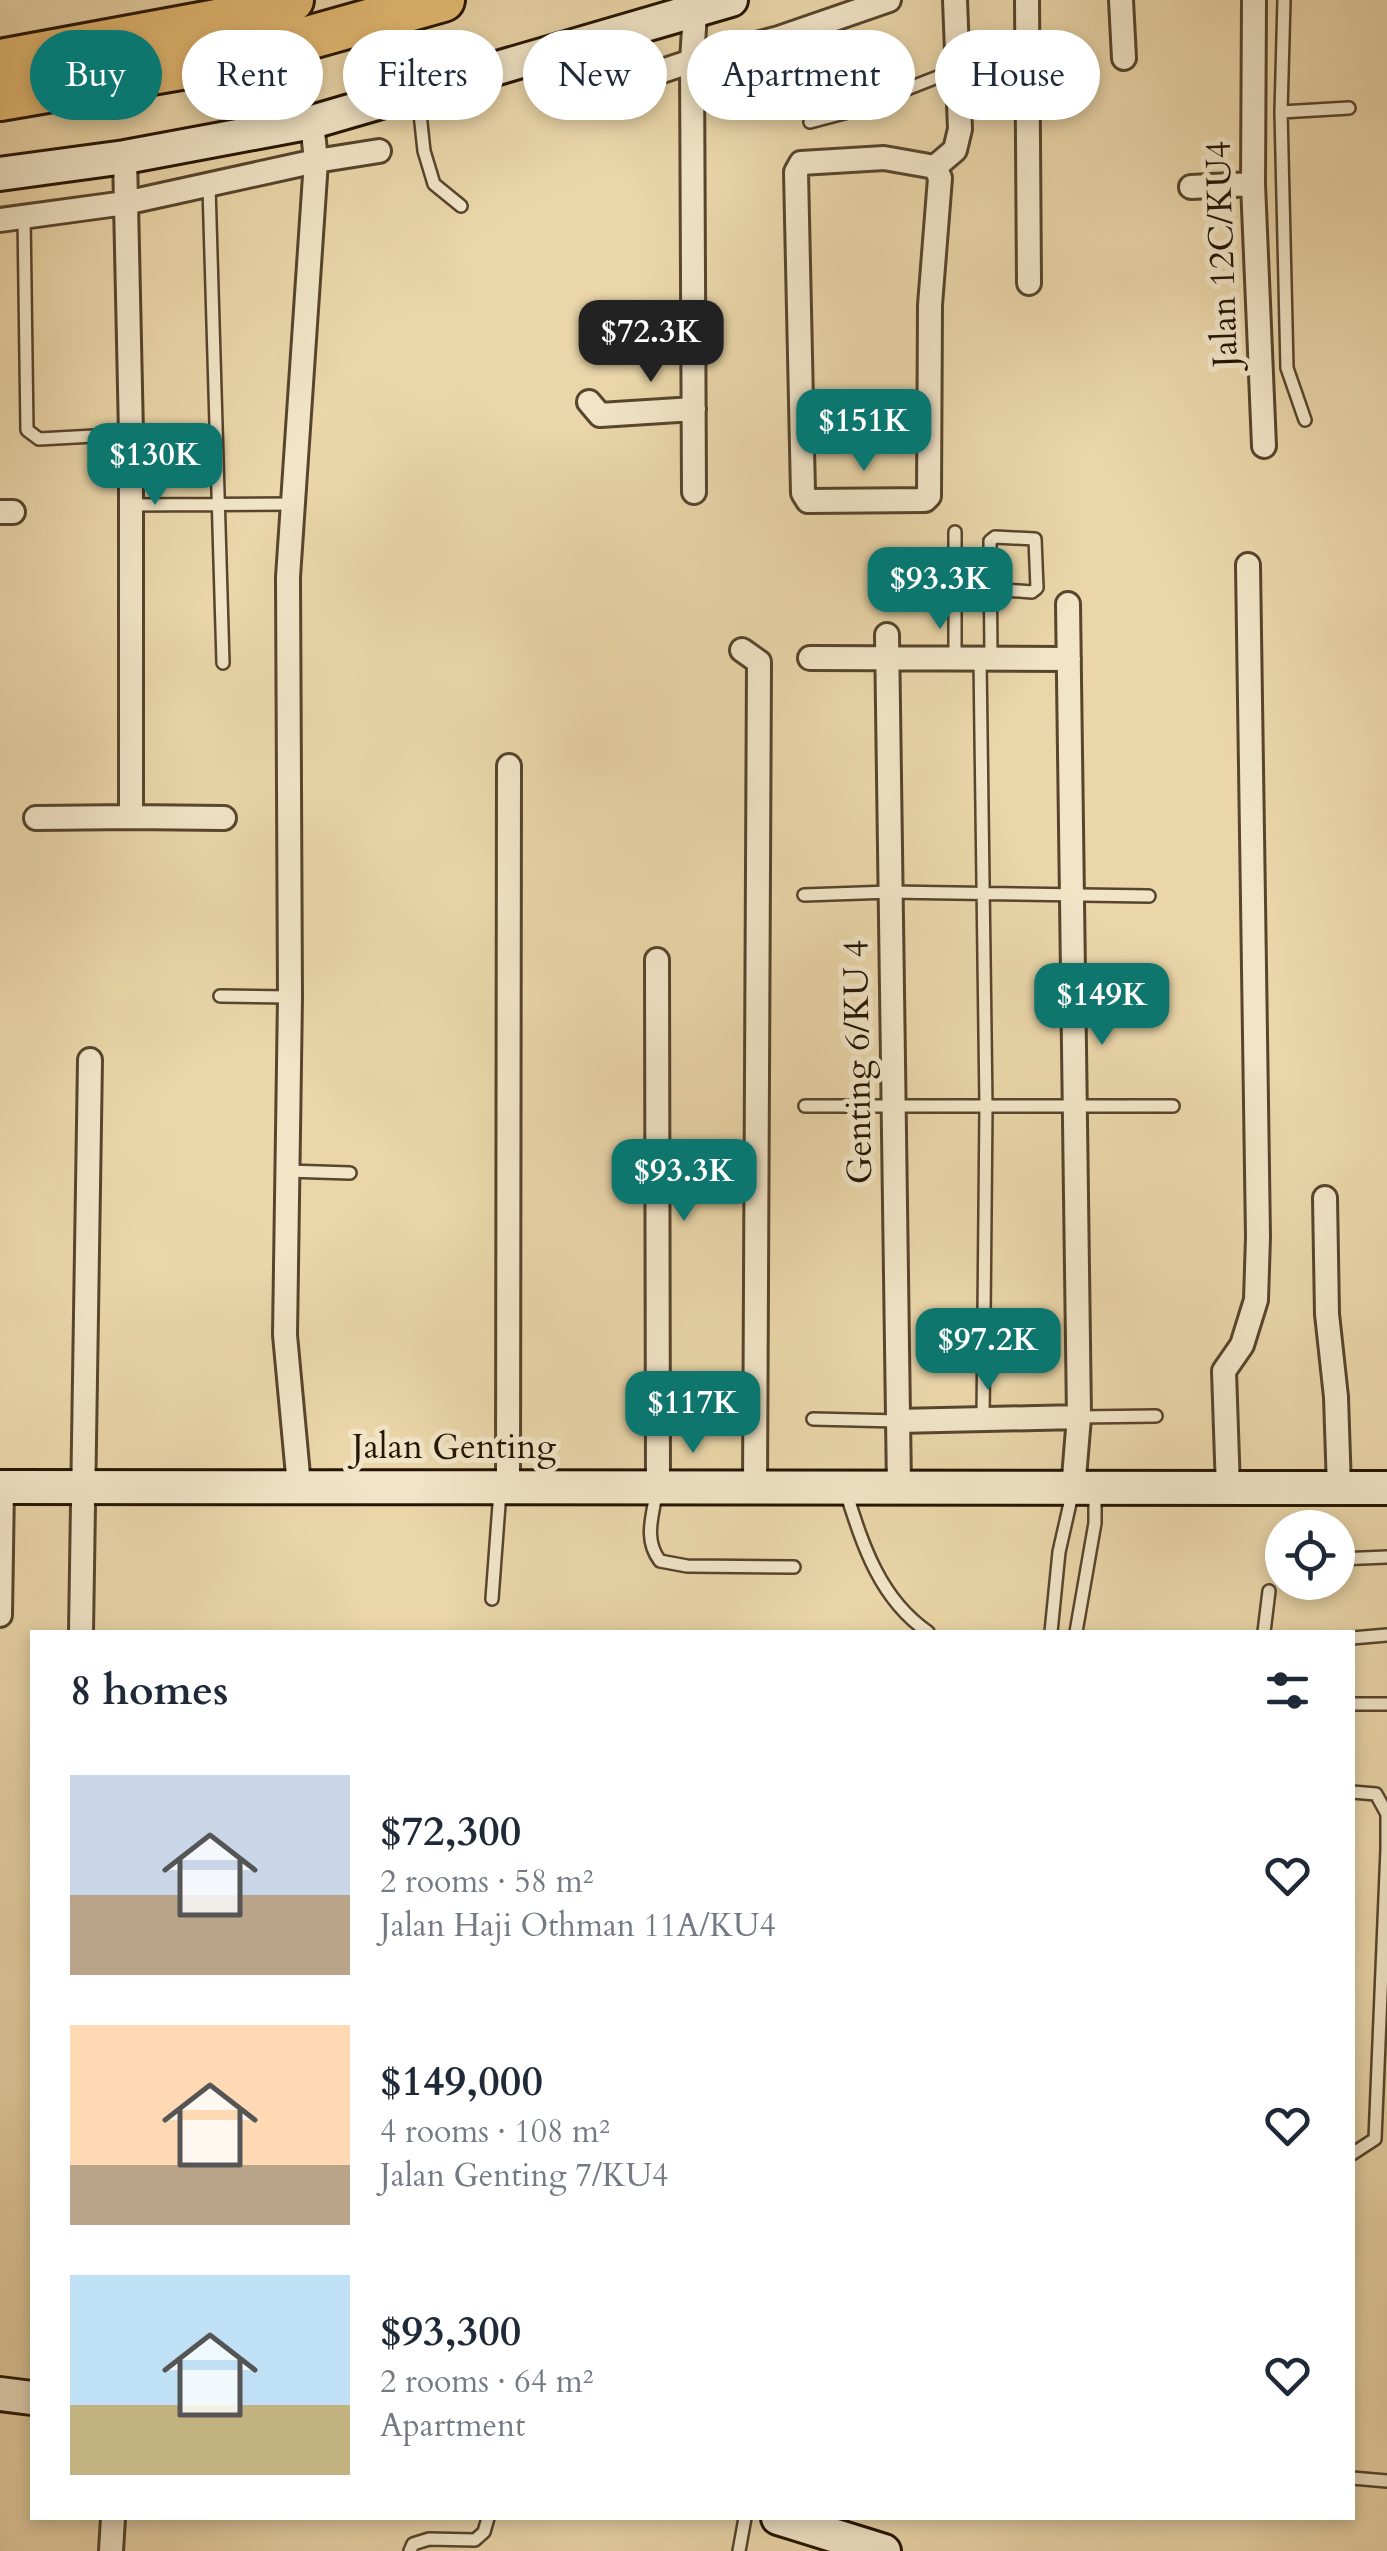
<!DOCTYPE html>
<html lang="en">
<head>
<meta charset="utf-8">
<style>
	:root { --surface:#fff; --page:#f2f2f3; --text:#1f2937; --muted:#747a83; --accent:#0f766e }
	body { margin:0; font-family:Cardo,serif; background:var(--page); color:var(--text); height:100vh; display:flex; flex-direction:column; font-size:38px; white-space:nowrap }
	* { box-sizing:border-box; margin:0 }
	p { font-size:32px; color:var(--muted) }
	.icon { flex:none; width:55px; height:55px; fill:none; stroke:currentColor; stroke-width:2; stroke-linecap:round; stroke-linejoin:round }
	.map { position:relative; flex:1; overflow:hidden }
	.side { position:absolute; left:30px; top:1630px; width:1325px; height:890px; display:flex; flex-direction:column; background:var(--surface); border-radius:0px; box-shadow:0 5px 15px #0003 }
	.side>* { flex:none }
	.guide { position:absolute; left:30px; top:30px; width:1328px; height:90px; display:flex; gap:20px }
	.fabs { position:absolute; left:1265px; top:1510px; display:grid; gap:20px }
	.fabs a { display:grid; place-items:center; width:90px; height:90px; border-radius:50%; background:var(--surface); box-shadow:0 5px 15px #0003; font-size:50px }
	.price { position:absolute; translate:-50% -85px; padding:0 22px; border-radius:20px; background:var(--accent); color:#fff; font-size:32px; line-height:65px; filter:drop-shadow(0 2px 5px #0008) }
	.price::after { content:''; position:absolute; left:50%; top:60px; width:30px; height:22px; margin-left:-15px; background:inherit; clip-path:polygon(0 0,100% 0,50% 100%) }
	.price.current { background:#222; color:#fff }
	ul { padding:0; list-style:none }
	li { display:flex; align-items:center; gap:30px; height:250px; padding:0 40px }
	li span { display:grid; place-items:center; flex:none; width:280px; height:200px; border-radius:0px; color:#555 }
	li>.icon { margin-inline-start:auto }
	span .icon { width:120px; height:120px; fill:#fffc; stroke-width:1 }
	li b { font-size:42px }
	h2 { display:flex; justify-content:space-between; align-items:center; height:120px; padding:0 40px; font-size:42px }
	.tag { padding:0 35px; border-radius:45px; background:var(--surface); box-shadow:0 5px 15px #0003; font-size:35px; line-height:90px }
	.tag.current { background:var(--accent); color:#fff }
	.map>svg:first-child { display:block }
</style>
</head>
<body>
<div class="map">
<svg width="1387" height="2551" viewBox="0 0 1387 2551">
	<rect width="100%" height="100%" fill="#ead6a9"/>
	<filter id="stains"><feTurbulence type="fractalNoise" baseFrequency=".002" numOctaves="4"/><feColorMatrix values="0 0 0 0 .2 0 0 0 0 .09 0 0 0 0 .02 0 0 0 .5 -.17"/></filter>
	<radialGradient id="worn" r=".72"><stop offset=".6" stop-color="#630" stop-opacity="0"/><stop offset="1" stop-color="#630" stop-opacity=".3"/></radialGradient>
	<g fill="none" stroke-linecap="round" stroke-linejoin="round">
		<defs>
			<path id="lane" d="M1284,0L1281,112L1287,368L1305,420
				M418,95L424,151L434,184L461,206
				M1281,112L1349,108
				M810,122L848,112L958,69
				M209,187L223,663
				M24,217L27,430L39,439L131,434
				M128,505L294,504
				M991,589L1032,592L1037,588L1035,539L995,537L990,541L991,658
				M955,658V532
				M980,659L986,1107L983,1420
				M804,895L890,892L1149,896
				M220,996L290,997
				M805,1106H1173
				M287,1171L350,1173
				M1079,1417L1156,1416
				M813,1419L898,1421
				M657,1489C653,1515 643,1539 660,1561L687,1566L794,1567
				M846,1492C863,1546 880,1599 928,1632
				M1338,1559L1387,1557
				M1275,1561H1282
				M492,1599L500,1491
				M1051,1632L1059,1552L1073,1490
				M1076,1632L1095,1523V1490
				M1264,1632L1269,1591
				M1352,1638L1387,1635
				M1352,1704H1387
				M1352,1792L1376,1794L1387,1814V1849L1375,2139L1352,2154
				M1352,2478L1387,2481
				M410,2551L413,2544L429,2539L475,2540L484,2532L488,2518
				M739,2551L745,2518"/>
			<path id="street" d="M1027,0L1029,283
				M1121,0L1124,58
				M1254,0L1253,184L1264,446
				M617,86L692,61L779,38L889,0
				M125,157L131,434V817L224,818
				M884,158L935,167L940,178L930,305L929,496L925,500L808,501L803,493L796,172L801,163Z
				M935,167L955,150L960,129L955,0
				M1191,187L1253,184
				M0,220L125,203L316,161L379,151
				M589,402L600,415L694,409
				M694,492L692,61L695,12
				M0,512H13
				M1068,604L1079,1417L1073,1490
				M887,635L899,1488
				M742,650L759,662L755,1488
				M810,658L1069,659
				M36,818L131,817
				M657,960L658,1488
				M1325,1198L1327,1314L1336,1397L1339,1488
				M898,1421L1079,1417
				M299,1486L285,1335L290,997L288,577L316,161L312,122
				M508,1487L509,766
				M1228,1489L1224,1371L1242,1345L1256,1300L1258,1237L1248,565
				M0,1615L2,1487
				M81,1632L90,1060
				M111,2551L113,2518"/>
			<path id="secondary" d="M0,174L125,157L312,122L731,0
				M0,1487L1387,1488
				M0,2394L32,2398
				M778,2518L884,2551"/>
			<path id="highway" d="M0,61L222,20L292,0
				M0,99L233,59L443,0"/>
		</defs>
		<!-- lane casing -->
		<use href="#lane" stroke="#57452d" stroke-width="16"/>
		<!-- street casing -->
		<use href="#street" stroke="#57452d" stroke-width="28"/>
		<!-- secondary casing -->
		<use href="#secondary" stroke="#261504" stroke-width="38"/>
		<!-- highway casing -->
		<use href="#highway" stroke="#261504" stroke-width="48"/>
		<!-- lane -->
		<use href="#lane" stroke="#f1e4c7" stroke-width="11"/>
		<!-- street -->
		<use href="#street" stroke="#f1e4c7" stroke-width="22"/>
		<!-- secondary -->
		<use href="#secondary" stroke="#f1e4c7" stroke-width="32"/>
		<!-- highway -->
		<use href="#highway" stroke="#e5bb74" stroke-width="42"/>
	</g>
	<g text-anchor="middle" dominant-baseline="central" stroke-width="10" stroke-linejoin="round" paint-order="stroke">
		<!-- street labels -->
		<g font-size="35" fill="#261504" stroke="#f1e4c7">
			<text transform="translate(1222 254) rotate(-92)">Jalan 12C/KU4</text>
			<text transform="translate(858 1062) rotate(-91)">Genting 6/KU 4</text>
			<text x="454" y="1447">Jalan Genting</text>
		</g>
	</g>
	<rect width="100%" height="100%" filter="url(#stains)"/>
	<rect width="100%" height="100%" fill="url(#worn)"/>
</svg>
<div class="fabs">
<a><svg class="icon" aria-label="locate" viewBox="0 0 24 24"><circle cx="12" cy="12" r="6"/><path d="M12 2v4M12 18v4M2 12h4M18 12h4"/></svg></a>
</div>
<b class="price current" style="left:651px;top:385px">$72.3K</b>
<b class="price" style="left:864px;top:474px">$151K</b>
<b class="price" style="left:155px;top:508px">$130K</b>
<b class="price" style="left:940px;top:632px">$93.3K</b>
<b class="price" style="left:1102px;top:1048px">$149K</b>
<b class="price" style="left:684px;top:1224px">$93.3K</b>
<b class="price" style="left:988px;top:1393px">$97.2K</b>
<b class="price" style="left:693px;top:1456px">$117K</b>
<div class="guide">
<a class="tag current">Buy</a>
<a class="tag">Rent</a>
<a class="tag">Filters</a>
<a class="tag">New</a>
<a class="tag">Apartment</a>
<a class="tag">House</a>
</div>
<section class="side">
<h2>8 homes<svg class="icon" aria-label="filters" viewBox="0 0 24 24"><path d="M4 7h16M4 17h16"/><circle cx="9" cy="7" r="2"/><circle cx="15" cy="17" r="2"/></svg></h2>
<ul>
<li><span style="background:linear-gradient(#c9d6e8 60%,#b9a48a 0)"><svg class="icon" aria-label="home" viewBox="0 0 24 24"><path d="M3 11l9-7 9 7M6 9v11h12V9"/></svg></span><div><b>$72,300</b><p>2 rooms · 58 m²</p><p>Jalan Haji Othman 11A/KU4</p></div><svg class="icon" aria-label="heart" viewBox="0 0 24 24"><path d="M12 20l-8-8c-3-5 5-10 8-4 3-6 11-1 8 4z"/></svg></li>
<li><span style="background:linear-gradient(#ffd9b3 70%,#b9a48a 0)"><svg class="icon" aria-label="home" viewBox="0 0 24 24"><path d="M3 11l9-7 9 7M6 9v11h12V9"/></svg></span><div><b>$149,000</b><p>4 rooms · 108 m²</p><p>Jalan Genting 7/KU4</p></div><svg class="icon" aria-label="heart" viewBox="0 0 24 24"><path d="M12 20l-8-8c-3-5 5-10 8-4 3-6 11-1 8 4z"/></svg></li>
<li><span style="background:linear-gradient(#bfe0f5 65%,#c2b280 0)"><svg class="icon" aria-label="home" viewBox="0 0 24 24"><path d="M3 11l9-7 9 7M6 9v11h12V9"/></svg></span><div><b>$93,300</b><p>2 rooms · 64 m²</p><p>Apartment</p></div><svg class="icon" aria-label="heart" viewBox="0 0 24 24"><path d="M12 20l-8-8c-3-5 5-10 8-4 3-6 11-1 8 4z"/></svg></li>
</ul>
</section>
</div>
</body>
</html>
